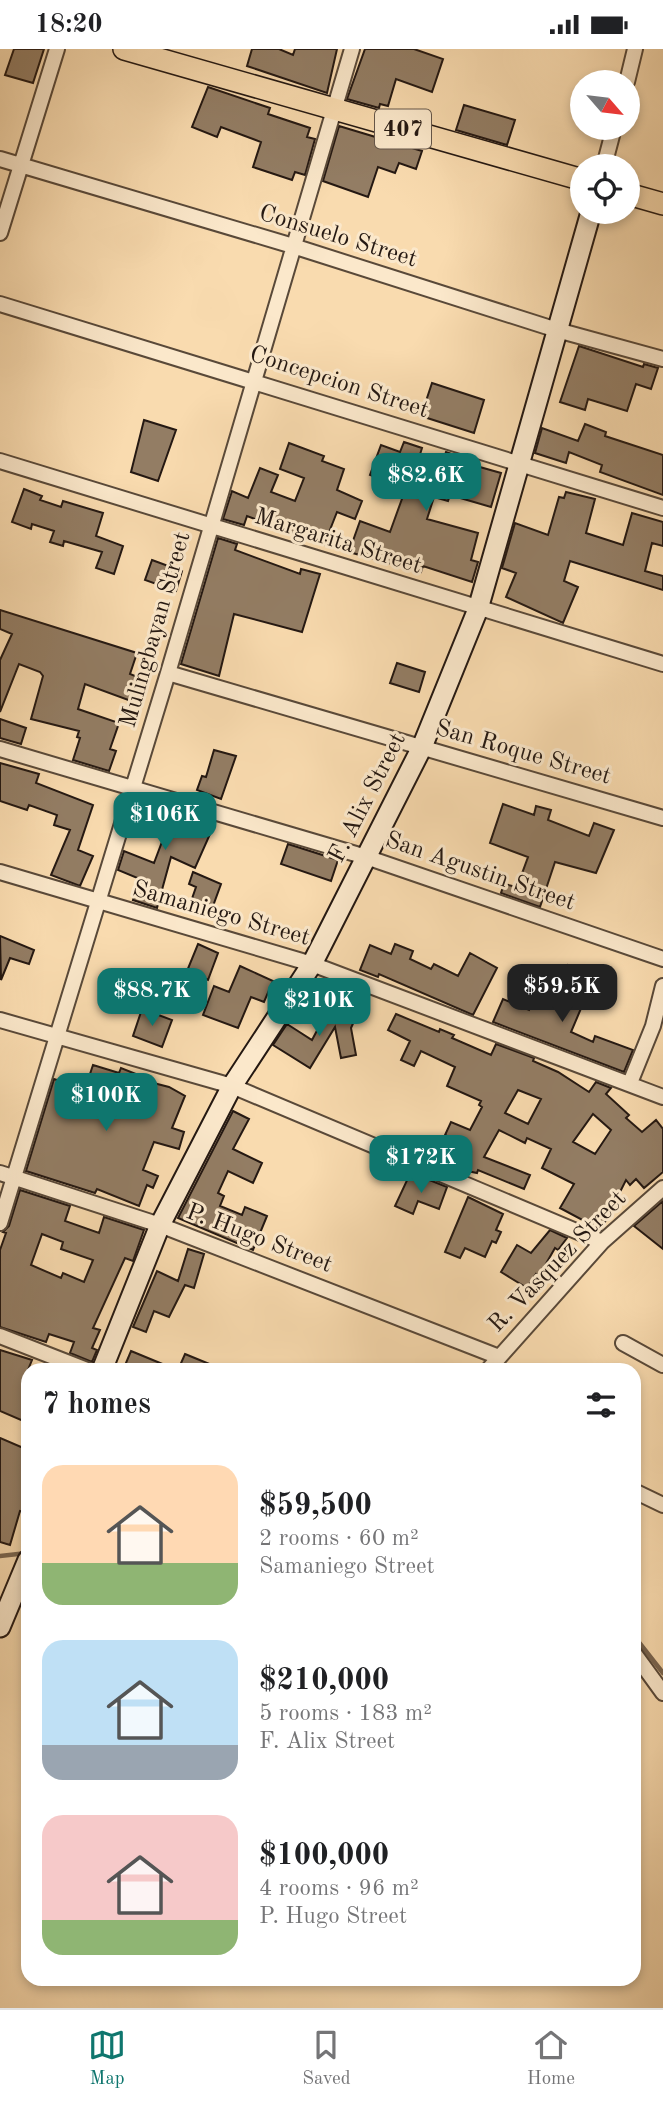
<!DOCTYPE html>
<html lang="en">
<head>
<meta charset="utf-8">
<style>
	:root { --surface:#fff; --page:#f6f6f6; --text:#202124; --muted:#757577; --line:#e0e0e0; --accent:#0f766e }
	body { margin:0; font-family:"Old Standard TT",serif; background:var(--page); color:var(--text); height:100vh; display:flex; flex-direction:column; font-size:26px; white-space:nowrap }
	* { box-sizing:border-box; margin:0 }
	p { font-size:23px; color:var(--muted) }
	.icon { flex:none; width:38px; height:38px; fill:none; stroke:currentColor; stroke-width:2; stroke-linecap:round; stroke-linejoin:round }
	.map { position:relative; flex:1; overflow:hidden }
	.side { position:absolute; left:21px; top:1314px; width:620px; height:623px; display:flex; flex-direction:column; background:var(--surface); border-radius:21px; box-shadow:0 4px 10px #0003 }
	.side>* { flex:none }
	.needle { width:46px; rotate:118deg }
	.controls { position:absolute; left:570px; top:21px; display:grid; gap:14px }
	.controls a { display:grid; place-items:center; width:70px; height:70px; border-radius:50%; background:var(--surface); box-shadow:0 4px 10px #0003; font-size:35px }
	.price { position:absolute; translate:-50% -60px; padding:0 16px; border-radius:14px; background:var(--accent); color:#fff; font-size:23px; line-height:46px; filter:drop-shadow(0 2px 4px #0008) }
	.price::after { content:''; position:absolute; left:50%; top:42px; width:21px; height:16px; margin-left:-10px; background:inherit; clip-path:polygon(0 0,100% 0,50% 100%) }
	.price.current { background:#222; color:#fff }
	ul { padding:0; list-style:none }
	li { display:flex; align-items:center; gap:21px; height:175px; padding:0 21px }
	li span { display:grid; place-items:center; flex:none; width:196px; height:140px; border-radius:21px; color:#555 }
	li>.icon { margin-inline-start:auto }
	span .icon { width:84px; height:84px; fill:#fffc; stroke-width:1 }
	li b { font-size:30px }
	h2 { display:flex; justify-content:space-between; align-items:center; height:84px; padding:0 21px; font-size:30px }
	.status { display:flex; justify-content:space-between; align-items:center; height:49px; padding:0 35px; background:var(--surface); direction:ltr }
	.status svg { height:19px; fill:currentColor }
	.tabs { display:flex; justify-content:space-around; align-items:center; height:98px; border-top:2px solid var(--line); background:var(--surface); font-size:19px; color:var(--muted) }
	.tabs a { display:grid; justify-items:center; gap:4px }
	.tabs .current { color:var(--accent) }
	.map>svg:first-child { display:block }
</style>
</head>
<body>
<div class="status"><b>18:20</b><svg viewBox="0 0 49 12"><path d="M0 12V9h3v3zM5 12V6h3v6zM10 12V3h3v9zM15 12V0h3v12zM26 1h20v11H26zM47 4h2v5h-2z"/></svg></div>
<div class="map">
<svg width="663" height="1959" viewBox="0 0 663 1959">
	<rect width="100%" height="100%" fill="#f9dbaf"/>
	<filter id="stains"><feTurbulence type="fractalNoise" baseFrequency=".00286" numOctaves="4"/><feColorMatrix values="0 0 0 0 .2 0 0 0 0 .09 0 0 0 0 .02 0 0 0 .5 -.17"/></filter>
	<radialGradient id="worn" r=".72"><stop offset=".6" stop-color="#630" stop-opacity="0"/><stop offset="1" stop-color="#630" stop-opacity=".3"/></radialGradient>
	<g fill="none" stroke-linecap="round" stroke-linejoin="round">
		<!-- stream -->
		<path stroke="#796550" stroke-width="4.5" d="M0,1507L27,1504
			M634,1587L663,1624"/>
	</g>
	<!-- building -->
	<path fill="#937d64" stroke="#241812" stroke-width="2" fill-rule="evenodd" d="M14,0H44L33,34L5,26Z
		M252,0H279L293,6L295,0H337L327,44L247,17Z
		M365,0H414L443,10L432,43L396,30L388,57L380,55L379,59L347,50Z
		M208,38L270,59L268,65L310,79L307,88L315,90L305,126L295,123L292,131L253,118L261,93L221,78L217,88L192,78Z
		M464,56L515,71L507,96L456,81Z
		M339,77L422,102L416,120L399,114L395,124L378,118L368,148L323,132Z
		M579,297L643,318L644,315L658,319L651,340L636,335L627,362L588,350L585,361L560,353Z
		M432,334L484,351L474,384L421,367Z
		M144,371L176,381L158,432L131,423Z
		M585,375L606,383L605,387L663,406V446L600,423L602,416L569,403L566,414L535,404L542,379L578,392Z
		M404,393L422,399L418,412L440,420L446,403L463,409L462,413L501,424L491,458L450,446L448,452L434,448L427,470L478,484L471,511L478,513L472,533L423,517L421,523L349,503L360,472L390,483L403,447L388,442L391,434L370,426L381,396L400,403Z
		M289,394L324,407L322,412L344,420L337,441L362,452L355,470L337,463L324,496L247,467L244,476L223,470L232,442L248,449L260,419L278,426L271,443L295,452L304,429L280,420Z
		M24,440L42,447L40,451L61,458L63,452L103,464L96,487L123,497L114,525L96,519L102,503L64,492L63,497L50,493L54,482L32,475L31,480L12,473Z
		M566,443L595,450L586,484L623,496L632,464L663,473V497L652,494L645,522L663,527V541L570,512L564,532L578,538L563,574L506,548L516,524L502,519L515,474L548,486L559,448L564,449Z
		M218,489L237,495L235,501L300,525L301,520L320,525L302,583L234,565L219,627L181,615Z
		M152,511L182,522L176,542L145,531Z
		M0,561L137,604L130,625L140,629L131,652L85,635L78,660L119,674L110,700L116,702L109,722L73,711L80,689L77,688L79,682L31,670L43,627L40,623L19,615L0,663V611L12,585L0,580Z
		M397,614L425,623L419,643L390,634Z
		M0,670L26,679L21,695L0,689Z
		M214,701L236,707L221,750L197,741L202,727L206,728Z
		M0,714L39,725L36,734L93,756L78,801L93,807L80,837L51,826L70,781L54,776L57,766L29,756L27,761L0,752Z
		M503,755L534,766L536,757L551,761L548,771L589,787L594,774L614,781L596,824L555,813L540,858L501,844L504,835L517,838L528,808L490,794Z
		M143,759L192,775L195,768L214,776L195,819L171,808L157,859L133,851L140,830L118,821L124,802L154,814L163,790L137,780Z
		M288,795L338,811L331,832L281,815Z
		M193,823L221,835L209,868L188,861L196,838L189,835Z
		M0,887L34,901L29,915L10,909L1,931Z
		M198,895L218,904L208,931L187,922Z
		M395,895L413,902L410,910L431,920L434,915L458,927L470,904L497,919L473,966L379,925L378,928L360,921L370,896L391,905Z
		M568,916L580,921L570,943L585,950L571,983L593,993L595,987L633,1001L624,1023L493,973L503,950L529,961L531,954L543,959L557,927L562,929Z
		M240,917L273,932L264,953L251,948L238,979L203,966L214,937L229,943Z
		M331,955L356,968L351,979L356,1006L341,1009L335,978L310,1019L273,996L287,975L312,991Z
		M142,960L172,971L162,998L133,987Z
		M396,965L439,983L440,980L454,986L452,989L491,1006L496,995L534,1009L533,1012L558,1023L589,1043L596,1033L611,1039L606,1045L629,1066L626,1069L642,1083L656,1071L663,1080V1123L644,1139L636,1130L630,1136L626,1131L601,1181L560,1159L574,1135L542,1119L551,1100L527,1089L525,1094L499,1081L484,1108L530,1126L524,1140L478,1121L477,1124L463,1121L446,1112L457,1092L445,1086L451,1073L470,1081L482,1058L479,1056L481,1052L447,1037L455,1018L421,1002L414,1017L401,1011L410,992L388,981ZM518,1041L541,1050L528,1075L505,1064ZM593,1065L611,1081L595,1105L573,1093Z
		M93,1016L119,1024L121,1019L136,1025L134,1029L169,1038L185,1047L172,1079L184,1083L179,1100L154,1093L143,1121L158,1127L153,1139L147,1136L139,1157L97,1140L95,1144L26,1122L54,1030L85,1040Z
		M233,1062L249,1070L233,1100L262,1114L253,1134L228,1122L218,1144L224,1147L220,1157L242,1166L245,1158L267,1167L253,1201L178,1169Z
		M409,1127L425,1135L427,1130L447,1138L439,1160L418,1152L413,1165L395,1157Z
		M20,1141L70,1157L65,1172L99,1184L104,1168L144,1181L133,1212L125,1209L93,1279L100,1281L92,1299L97,1301L92,1313L70,1304L74,1293L49,1285L46,1293L0,1278V1201L6,1184L3,1183L9,1177ZM42,1185L63,1193L61,1200L93,1211L84,1233L63,1224L61,1229L31,1216Z
		M468,1148L503,1165L496,1181L501,1183L496,1194L492,1192L485,1208L465,1199L460,1209L445,1203Z
		M663,1152V1200L634,1177Z
		M550,1181L567,1189L558,1201L555,1199L539,1227L536,1225L527,1239L501,1223L517,1196L531,1204Z
		M188,1200L204,1205L194,1239L185,1236L169,1268L154,1262L146,1283L133,1278L157,1222L178,1232Z
		M0,1301L32,1311L28,1321V1374L0,1362Z
		M131,1302L177,1321H123Z
		M185,1305L224,1321H178Z
		M0,1389L28,1401V1464L20,1462L10,1496L0,1493Z"/>
	<g fill="none" stroke-linecap="round" stroke-linejoin="round">
		<defs>
			<path id="street" d="M627,33L635,0
				M0,110L293,197L557,281L663,310
				M604,117L614,79
				M0,184L57,0
				M0,255L663,459
				M0,412L663,615
				M168,624L663,769
				M0,700L366,808L663,910
				M0,823L312,915L663,1048
				M0,971L232,1037L602,1193
				M630,1034L653,977L663,937
				M0,1124L160,1176L499,1308
				M0,1174L168,624L352,0
				M0,1287L87,1321
				M623,1294L663,1316
				M488,1321L602,1193L663,1139
				M634,1442L663,1456
				M634,1604L663,1644"/>
			<path id="secondary" d="M102,1321L160,1176L232,1037L312,915L422,698L478,560L591,163
				M0,1578L28,1511"/>
			<path id="primary" d="M124,0L583,131
				M628,145L663,155"/>
		</defs>
		<!-- street casing -->
		<use href="#street" stroke="#594939" stroke-width="18"/>
		<!-- secondary casing -->
		<use href="#secondary" stroke="#241812" stroke-width="23"/>
		<!-- primary casing -->
		<use href="#primary" stroke="#241812" stroke-width="24"/>
		<!-- street -->
		<use href="#street" stroke="#fbe8cb" stroke-width="14"/>
		<!-- secondary -->
		<use href="#secondary" stroke="#fbe8cb" stroke-width="19"/>
		<!-- primary -->
		<use href="#primary" stroke="#f9dbaf" stroke-width="21"/>
	</g>
	<g text-anchor="middle" dominant-baseline="central" stroke-width="6" stroke-linejoin="round" paint-order="stroke">
		<!-- shield labels -->
		<rect fill="#fbe8cb" stroke="#64564a" stroke-width="2" x="375" y="60.5" width="56" height="39" rx="5"/>
		<g font-size="23" font-weight="bold" fill="#241812">
			<text x="403" y="80">407</text>
		</g>
		<!-- street labels -->
		<g font-size="24" fill="#241812" stroke="#fbe8cb">
			<text transform="translate(338 188) rotate(17)">Consuelo Street</text>
			<text transform="translate(339 334) rotate(18)">Concepcion Street</text>
			<text transform="translate(338 493) rotate(17)">Margarita Street</text>
			<text transform="translate(156 581) rotate(-74)">Mulingbayan Street</text>
			<text transform="translate(523 704) rotate(16)">San Roque Street</text>
			<text transform="translate(368 749) rotate(-63)">F. Alix Street</text>
			<text transform="translate(480 823) rotate(19)">San Agustin Street</text>
			<text transform="translate(221 865) rotate(16)">Samaniego Street</text>
			<text transform="translate(259 1190) rotate(21)">P. Hugo Street</text>
			<text transform="translate(558 1213) rotate(-46)">R. Vasquez Street</text>
		</g>
	</g>
	<rect width="100%" height="100%" filter="url(#stains)"/>
	<rect width="100%" height="100%" fill="url(#worn)"/>
</svg>
<div class="controls">
<a><svg class="needle" viewBox="-14 -14 28 28"><path d="M0-13l5 13h-10z" fill="#e53935"/><path d="M0 13l5-13h-10z" fill="#757577"/></svg></a>
<a><svg class="icon" aria-label="locate" viewBox="0 0 24 24"><circle cx="12" cy="12" r="6"/><path d="M12 2v4M12 18v4M2 12h4M18 12h4"/></svg></a>
</div>
<b class="price" style="left:426px;top:464px">$82.6K</b>
<b class="price" style="left:165px;top:803px">$106K</b>
<b class="price current" style="left:562px;top:975px">$59.5K</b>
<b class="price" style="left:152px;top:979px">$88.7K</b>
<b class="price" style="left:319px;top:989px">$210K</b>
<b class="price" style="left:106px;top:1084px">$100K</b>
<b class="price" style="left:421px;top:1146px">$172K</b>
<section class="side">
<h2>7 homes<svg class="icon" aria-label="filters" viewBox="0 0 24 24"><path d="M4 7h16M4 17h16"/><circle cx="9" cy="7" r="2"/><circle cx="15" cy="17" r="2"/></svg></h2>
<ul>
<li><span style="background:linear-gradient(#ffd9b3 70%,#8fb573 0)"><svg class="icon" aria-label="home" viewBox="0 0 24 24"><path d="M3 11l9-7 9 7M6 9v11h12V9"/></svg></span><div><b>$59,500</b><p>2 rooms · 60 m²</p><p>Samaniego Street</p></div></li>
<li><span style="background:linear-gradient(#bfe0f5 75%,#9aa5b1 0)"><svg class="icon" aria-label="home" viewBox="0 0 24 24"><path d="M3 11l9-7 9 7M6 9v11h12V9"/></svg></span><div><b>$210,000</b><p>5 rooms · 183 m²</p><p>F. Alix Street</p></div></li>
<li><span style="background:linear-gradient(#f6c9c9 75%,#8fb573 0)"><svg class="icon" aria-label="home" viewBox="0 0 24 24"><path d="M3 11l9-7 9 7M6 9v11h12V9"/></svg></span><div><b>$100,000</b><p>4 rooms · 96 m²</p><p>P. Hugo Street</p></div></li>
</ul>
</section>
</div>
<nav class="tabs">
<a class="current"><svg class="icon" aria-label="map" viewBox="0 0 24 24"><path d="M3 6l6-2 6 2 6-2v14l-6 2-6-2-6 2zM9 4v14M15 6v14"/></svg>Map</a>
<a><svg class="icon" aria-label="saved" viewBox="0 0 24 24"><path d="M7 4h10v16l-5-4-5 4z"/></svg>Saved</a>
<a><svg class="icon" aria-label="home" viewBox="0 0 24 24"><path d="M3 11l9-7 9 7M6 9v11h12V9"/></svg>Home</a>
</nav>
</body>
</html>
